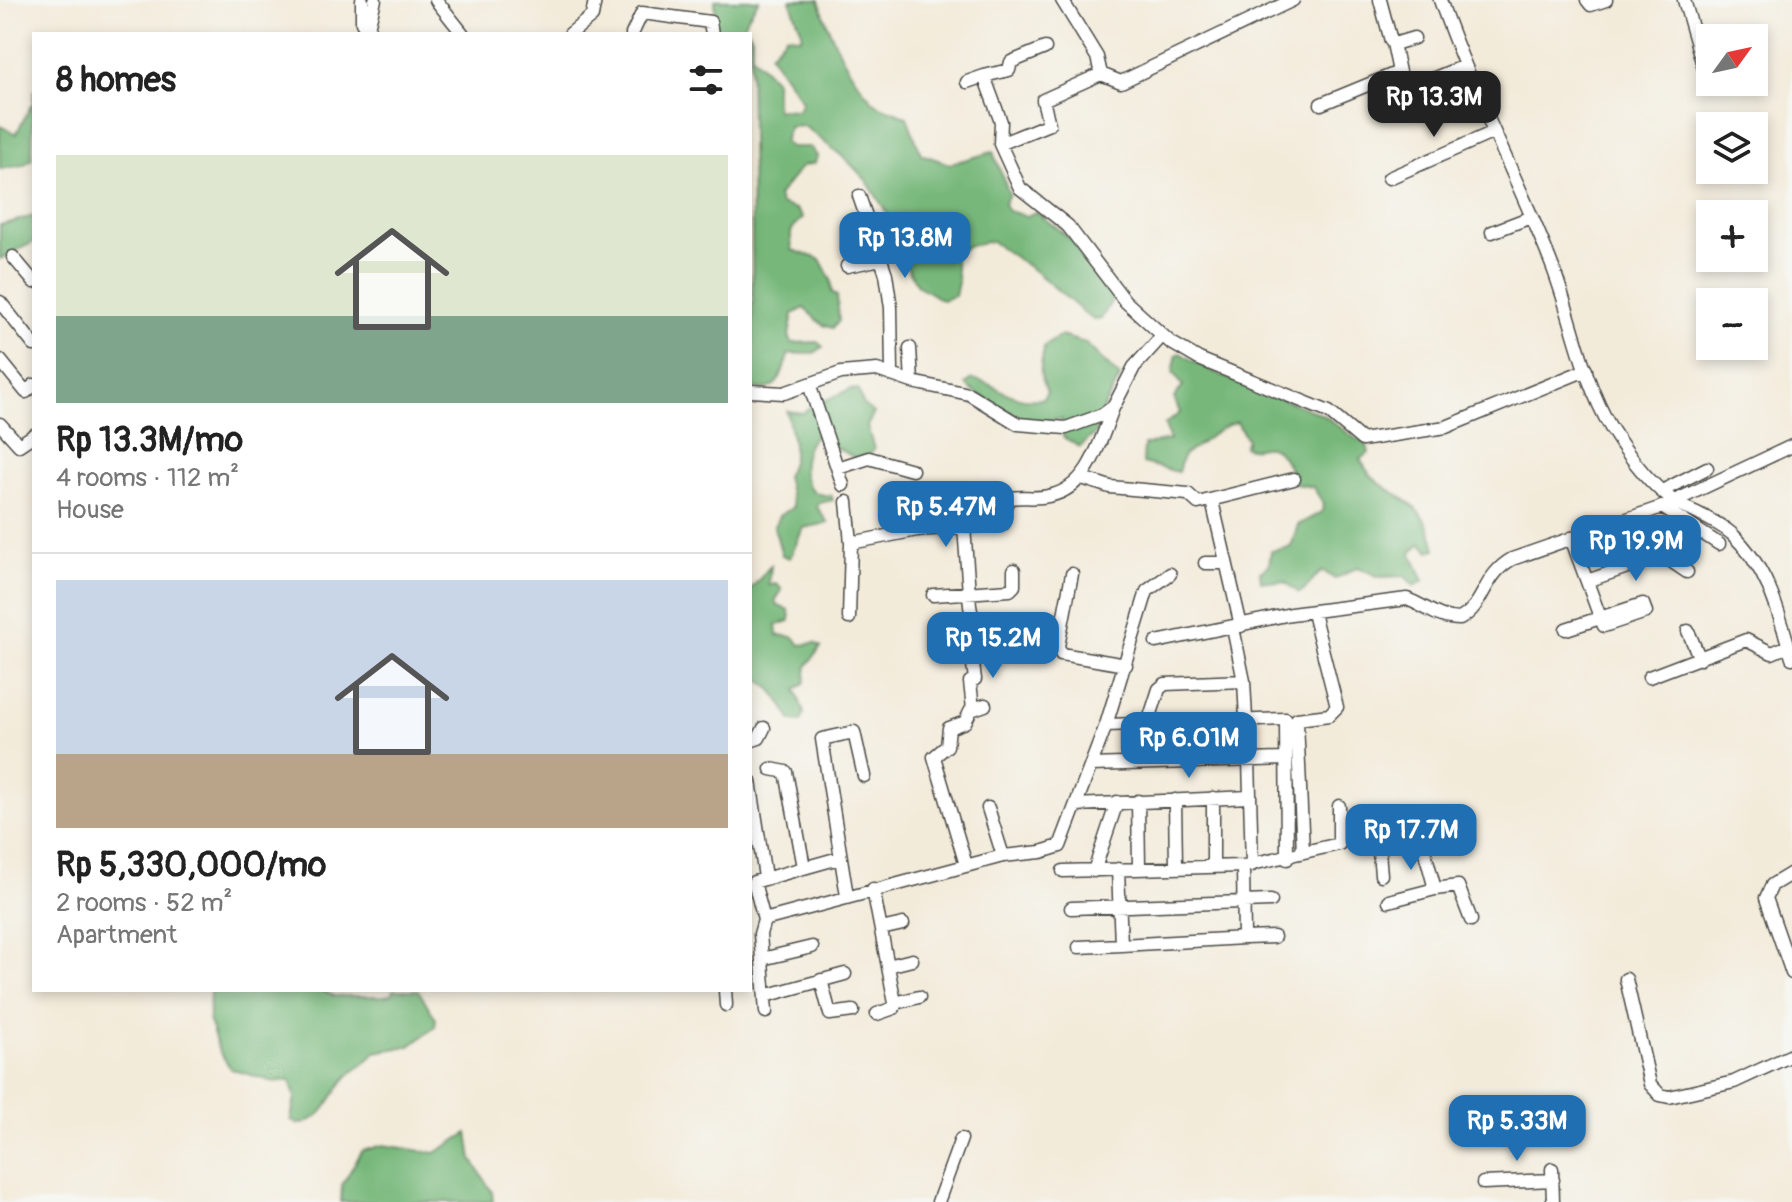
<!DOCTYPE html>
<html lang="en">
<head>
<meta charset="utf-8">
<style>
	:root { --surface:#fff; --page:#f6f6f6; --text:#222; --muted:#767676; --line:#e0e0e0; --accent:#1f6fb2 }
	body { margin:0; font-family:Pangolin,sans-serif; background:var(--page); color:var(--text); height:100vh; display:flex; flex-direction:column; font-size:30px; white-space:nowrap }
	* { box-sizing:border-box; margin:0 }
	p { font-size:26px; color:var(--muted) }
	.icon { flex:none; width:44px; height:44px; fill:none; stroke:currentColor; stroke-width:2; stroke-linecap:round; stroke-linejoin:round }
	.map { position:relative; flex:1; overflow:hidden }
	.sheet { position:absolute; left:32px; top:32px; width:720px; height:960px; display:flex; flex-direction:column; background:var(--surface); border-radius:0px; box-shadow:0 4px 12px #0003 }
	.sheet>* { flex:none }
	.needle { width:52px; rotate:57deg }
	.controls { position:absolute; left:1696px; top:24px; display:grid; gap:16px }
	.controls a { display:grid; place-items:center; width:72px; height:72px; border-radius:0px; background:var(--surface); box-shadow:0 4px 12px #0003; font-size:40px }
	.price { position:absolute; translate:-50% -68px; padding:0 18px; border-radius:16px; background:var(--accent); color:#fff; font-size:26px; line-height:52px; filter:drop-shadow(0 2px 4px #0008) }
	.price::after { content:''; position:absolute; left:50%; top:48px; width:24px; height:18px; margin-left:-12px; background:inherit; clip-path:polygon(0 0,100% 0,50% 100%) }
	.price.selected { background:#222; color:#fff }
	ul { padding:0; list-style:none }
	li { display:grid; align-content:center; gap:16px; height:424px; padding:0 24px }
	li+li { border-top:2px solid var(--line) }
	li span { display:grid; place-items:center; height:248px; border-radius:0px; color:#555 }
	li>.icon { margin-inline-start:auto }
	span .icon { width:144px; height:144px; fill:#fffc; stroke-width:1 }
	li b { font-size:34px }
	h2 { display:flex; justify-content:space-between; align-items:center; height:96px; padding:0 24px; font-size:34px }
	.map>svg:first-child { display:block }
</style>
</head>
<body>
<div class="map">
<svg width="1792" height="1202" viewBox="0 0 1792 1202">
	<rect width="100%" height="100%" fill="#f6f6f2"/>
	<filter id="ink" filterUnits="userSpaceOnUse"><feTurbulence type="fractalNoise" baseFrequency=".0125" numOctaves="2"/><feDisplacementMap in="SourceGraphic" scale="16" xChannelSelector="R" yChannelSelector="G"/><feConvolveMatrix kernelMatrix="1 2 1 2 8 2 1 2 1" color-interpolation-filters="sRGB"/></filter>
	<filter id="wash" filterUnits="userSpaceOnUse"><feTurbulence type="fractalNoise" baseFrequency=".006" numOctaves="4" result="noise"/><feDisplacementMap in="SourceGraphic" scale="32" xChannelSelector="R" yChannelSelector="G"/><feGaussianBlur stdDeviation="1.8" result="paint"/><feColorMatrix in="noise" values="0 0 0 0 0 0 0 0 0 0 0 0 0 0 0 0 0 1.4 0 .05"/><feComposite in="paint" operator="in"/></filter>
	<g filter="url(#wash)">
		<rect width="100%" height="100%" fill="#f3ebda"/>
		<!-- forest -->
		<path fill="#77b87a" stroke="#517252" stroke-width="2" d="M715,0H759L744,23L752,37V56L775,80L776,109L798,110L802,101L770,54L787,35L801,38L802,32L790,0H819C830,36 847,73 873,101C881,109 897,111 907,117L921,154L949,164L993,152L1009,194L1004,204L1008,211L1026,216L1036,212L1078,245L1115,295L1101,319L1094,320L1088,316L1035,271L991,241L967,246L954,256L958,282L955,296L942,300L917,285L894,243L895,226L867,181L847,160L804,126L789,127L784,142L790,147H810L817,156L815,163L802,166L778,196L780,204L796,209L803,218C789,231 790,229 792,250L820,259L831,280L832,292L837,296L839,321L833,328L823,325L804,308L793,314L789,336L792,343L818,342L823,347L814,353L789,354C781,375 779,397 750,386L753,344L750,34H716Z
			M34,90L32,159L23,165L0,169V126L16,134L33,102Z
			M34,216V242L0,259V225Z
			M1061,336L1085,343L1120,377C1111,397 1097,412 1096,433L1080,447L1063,437L1062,419C1053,419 1043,421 1035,421C1021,420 972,394 966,384L972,379C1003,385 1008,403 1042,399L1047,392L1040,373L1044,346Z
			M1180,353C1223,381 1268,393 1316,412C1336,420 1348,437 1367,445L1369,453L1360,459C1381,502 1422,487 1436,549L1429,551L1421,543L1411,552L1424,581L1414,586L1405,576L1379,577L1358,567L1335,579L1323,571C1312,577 1310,587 1299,593L1285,582L1261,581L1260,571L1269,565L1271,551L1291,547L1298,525L1322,512L1323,503L1313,487L1296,484C1289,470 1282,444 1263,447C1255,448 1252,450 1244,446L1247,440L1237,422C1216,427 1203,445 1183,455L1178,472L1143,463L1144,445L1169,440L1165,424L1180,413L1174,398L1183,386L1173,372L1177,354Z
			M851,389L858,390L863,404L874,413L867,426L874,449L870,455L855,458L815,436L813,438C798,458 799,498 831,495L833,500L819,503L817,507L828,523L803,528L790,558L782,555L774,527L779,516L793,507L786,476C800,452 790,434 787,411L803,413L808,408Z
			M771,565L769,585L777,584L782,590L775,601L778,606L789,610L790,621L776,625L777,635L794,637L800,645L815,643L821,647L807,666L805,682L796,690L804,713L801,722L792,721L773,691L750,671L753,641L750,590Z
			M210,990H321L334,996H385L393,994V990H418L436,1019L435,1027L410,1046L375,1052C367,1064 356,1067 347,1077C330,1095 327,1120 298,1124L291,1120L295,1097L290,1080L274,1082L231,1069L218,1049L209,1020Z
			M468,1133L472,1159L492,1192L493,1202H341L342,1185L362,1151L383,1145L435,1153Z"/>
	</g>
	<g filter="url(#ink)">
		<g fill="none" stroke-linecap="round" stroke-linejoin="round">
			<defs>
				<path id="minor" d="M362,0V23L370,34
					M436,0L463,34
					M1062,0L1097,57L1101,74
					M1293,0L1121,82L1101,74L1043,100L1049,124L1000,144L1020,188L1068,226L1125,301L1170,342L1199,359L1329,412L1362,440L1446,427L1586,370
					M1380,0L1391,41L1394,44L1414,38
					M1440,0C1472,92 1518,178 1553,268C1573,321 1582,379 1611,428C1626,452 1650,485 1674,501C1693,513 1715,519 1732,534C1768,568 1779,613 1792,658
					M1587,0L1591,5L1606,0
					M1684,0L1705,72
					M367,32L375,0
					M570,34L592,16L595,0
					M632,34L642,13L710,22L712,34
					M967,82L984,76
					M1425,82L1464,66
					M1321,104L1399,72L1393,43
					M1000,144L1001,122L984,76L1009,70L1011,62L1045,48
					M1389,178L1494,132
					M859,196L886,274L891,308L892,373
					M1492,232L1531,217
					M13,257L34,282
					M847,266L881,259
					M0,302L34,345
					M910,348L912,382
					M0,360L26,392L34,385
					M809,384L843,485
					M750,391L784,393L841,373L877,370L912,382L969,394L1018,424L1066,428L1102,415L1114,406L1134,367L1162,336
					M0,424L19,445L34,435
					M838,468L869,458L912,470
					M1082,478L1110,487L1188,494L1198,503L1294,479
					M1662,491L1707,468
					M1212,501L1241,626
					M847,502L851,543
					M1662,507L1719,544
					M964,527L970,606L978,646L971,650L975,679L970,682L973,709
					M1205,563H1224
					M1072,574L1058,646L1061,654L1126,665
					M1170,574L1147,591L1106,725L1286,719
					M1587,581L1662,555L1687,572
					M933,595L1010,590L1014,586V570
					M849,618L851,543L917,530L1003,524L1004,507L1010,498C1022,496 1036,499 1048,496C1089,489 1100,441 1113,408
					M1233,628L1244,681L1246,719
					M1566,629L1643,604L1646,612L1604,626L1600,617L1571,538
					M1688,631L1700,659
					M1156,642L1291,614L1407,599C1427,607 1438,619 1460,619C1486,604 1482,576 1512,559L1662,507L1792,446
					M1649,677L1746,640L1772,653L1788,646
					M1297,719L1329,715L1337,707L1313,613
					M1286,721L1287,859
					M1297,722L1303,852
					M1148,723L1159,689L1165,684L1244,681
					M750,741L759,738L764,728
					M1249,760L1252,865
					M1091,765L1285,759
					M771,769L786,772L804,867
					M750,781L765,877
					M1175,800L1176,866
					M1138,801L1139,867
					M1076,805L1249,797
					M988,808L1003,856
					M1377,828L1381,875
					M1339,829L1410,828L1420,834L1435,889L1389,901
					M966,865L934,757L947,746L949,728L965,722L971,710L985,705
					M1213,865V798
					M1118,869L1121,945L1244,938L1243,866
					M1063,871L1243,866L1339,844V806
					M1094,871L1117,802
					M1792,873L1772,885L1766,898L1792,973
					M873,889L895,1003L894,1008L877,1014
					M1435,889L1458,886L1471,920
					M847,896L822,739L854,732L864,776
					M1071,908L1271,901
					M764,920L1003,856L1041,852L1060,846L1106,725
					M881,929L903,924
					M1244,938L1274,937
					M1079,947L1121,945
					M762,959L812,947
					M888,966L912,960
					M1626,979L1650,1084L1660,1095L1669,1097L1734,1082L1792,1055
					M821,980L830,1014L853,1011
					M725,990L726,1005
					M765,996L845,974
					M895,1003L919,997
					M766,1012L760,934L764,920L754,882L839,858
					M1552,1169L1553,1202
					M1483,1183L1553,1180
					M938,1202L961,1139"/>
			</defs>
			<!-- minor casing -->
			<use href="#minor" stroke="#494845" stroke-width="15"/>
			<!-- minor -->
			<use href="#minor" stroke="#fff" stroke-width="12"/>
		</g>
	</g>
</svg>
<div class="controls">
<a><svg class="needle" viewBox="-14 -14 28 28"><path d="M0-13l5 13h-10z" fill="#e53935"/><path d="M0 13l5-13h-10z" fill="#767676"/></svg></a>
<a><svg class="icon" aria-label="layers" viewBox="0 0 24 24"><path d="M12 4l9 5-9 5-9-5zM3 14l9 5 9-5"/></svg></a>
<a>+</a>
<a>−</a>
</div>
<b class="price selected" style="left:1434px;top:139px">Rp 13.3M</b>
<b class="price" style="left:905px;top:280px">Rp 13.8M</b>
<b class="price" style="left:946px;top:549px">Rp 5.47M</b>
<b class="price" style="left:1636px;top:583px">Rp 19.9M</b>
<b class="price" style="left:993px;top:680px">Rp 15.2M</b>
<b class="price" style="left:1189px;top:780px">Rp 6.01M</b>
<b class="price" style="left:1411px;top:872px">Rp 17.7M</b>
<b class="price" style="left:1517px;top:1163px">Rp 5.33M</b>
<section class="sheet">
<h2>8 homes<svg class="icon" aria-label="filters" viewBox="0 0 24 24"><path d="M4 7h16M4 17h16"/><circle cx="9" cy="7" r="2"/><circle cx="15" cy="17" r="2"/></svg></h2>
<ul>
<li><span style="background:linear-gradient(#dfe7d0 65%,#7fa58c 0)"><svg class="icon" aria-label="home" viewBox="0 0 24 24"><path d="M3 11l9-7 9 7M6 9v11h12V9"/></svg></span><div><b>Rp 13.3M/mo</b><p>4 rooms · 112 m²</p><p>House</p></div></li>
<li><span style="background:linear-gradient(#c9d6e8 70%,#b9a48a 0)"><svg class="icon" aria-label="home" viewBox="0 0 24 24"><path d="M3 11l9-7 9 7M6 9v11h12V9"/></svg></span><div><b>Rp 5,330,000/mo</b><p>2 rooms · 52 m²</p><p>Apartment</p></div></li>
</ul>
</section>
</div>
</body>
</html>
